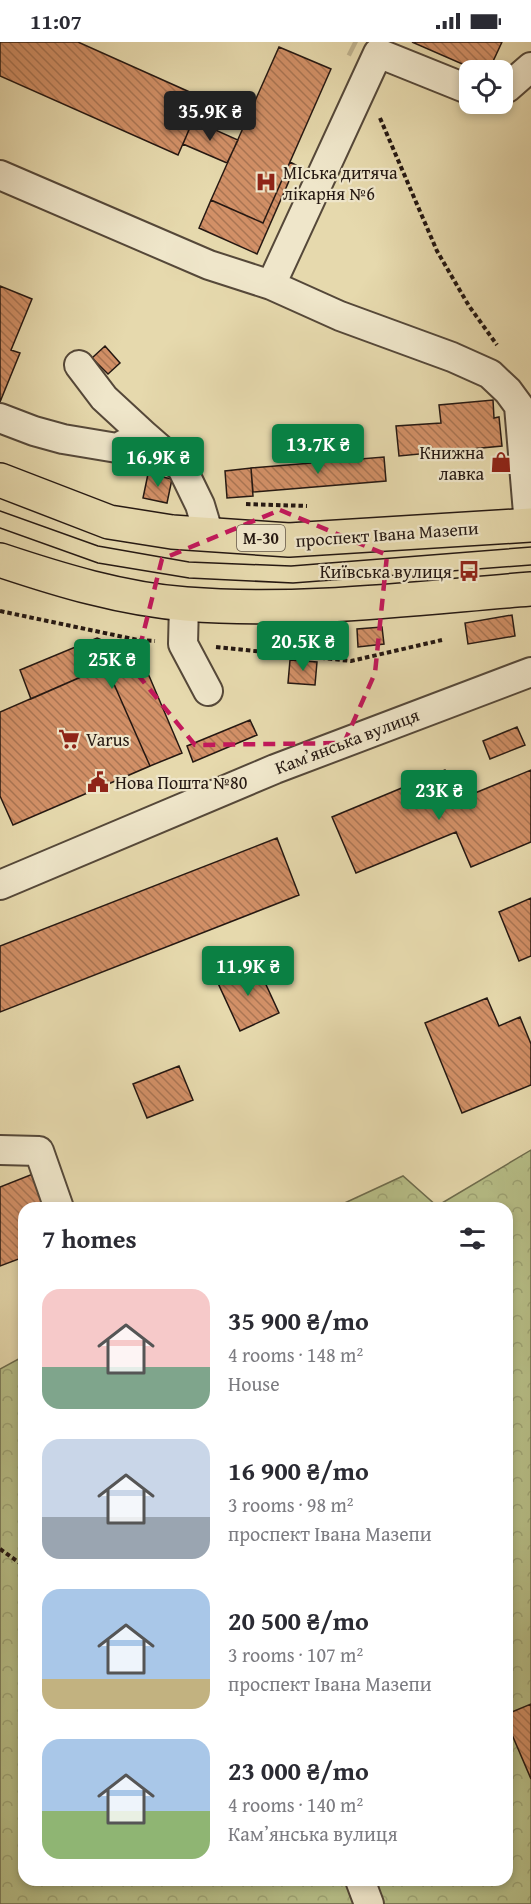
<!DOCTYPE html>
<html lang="en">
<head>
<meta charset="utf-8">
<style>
	:root { --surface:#fff; --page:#f2f2f3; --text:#2b2b33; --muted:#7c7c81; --accent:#0b8043 }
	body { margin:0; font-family:"Gentium Book Plus",serif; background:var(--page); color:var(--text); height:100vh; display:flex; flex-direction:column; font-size:22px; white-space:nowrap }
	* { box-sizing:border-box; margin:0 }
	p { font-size:20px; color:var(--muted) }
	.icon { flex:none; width:33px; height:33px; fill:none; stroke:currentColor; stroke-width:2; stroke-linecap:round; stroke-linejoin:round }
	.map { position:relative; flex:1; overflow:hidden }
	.details { position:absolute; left:18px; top:1160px; width:495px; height:684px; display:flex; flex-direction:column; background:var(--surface); border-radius:18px; box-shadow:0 3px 9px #0003 }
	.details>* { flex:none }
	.fabs { position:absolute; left:459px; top:18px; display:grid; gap:12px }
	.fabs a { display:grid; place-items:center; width:54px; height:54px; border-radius:12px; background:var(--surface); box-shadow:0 3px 9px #0003; font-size:30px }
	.price { position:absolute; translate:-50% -51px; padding:0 14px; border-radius:6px; background:var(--accent); color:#fff; font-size:20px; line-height:39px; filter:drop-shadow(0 2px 3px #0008) }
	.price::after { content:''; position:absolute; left:50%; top:36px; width:18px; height:14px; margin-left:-9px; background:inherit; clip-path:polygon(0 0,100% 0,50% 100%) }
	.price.on { background:#222; color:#fff }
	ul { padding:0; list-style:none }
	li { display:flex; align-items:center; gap:18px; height:150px; padding:0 24px }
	li span { display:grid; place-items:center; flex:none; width:168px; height:120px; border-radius:18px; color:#555 }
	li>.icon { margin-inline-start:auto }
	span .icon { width:72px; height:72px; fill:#fffc; stroke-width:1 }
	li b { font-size:26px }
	h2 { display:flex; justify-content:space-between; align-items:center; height:72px; padding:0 24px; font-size:26px }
	.status { display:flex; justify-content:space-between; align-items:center; height:42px; padding:0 30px; background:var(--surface); direction:ltr }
	.status svg { height:16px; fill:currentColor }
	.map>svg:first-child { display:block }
</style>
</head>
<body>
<div class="status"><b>11:07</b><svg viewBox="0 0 49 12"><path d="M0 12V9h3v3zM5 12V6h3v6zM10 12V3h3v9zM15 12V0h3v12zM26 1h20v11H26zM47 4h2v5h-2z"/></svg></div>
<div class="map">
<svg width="531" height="1862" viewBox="0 0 531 1862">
	<defs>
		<pattern id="forest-crowns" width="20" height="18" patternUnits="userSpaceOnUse" patternTransform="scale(1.5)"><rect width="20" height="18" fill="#b7bf88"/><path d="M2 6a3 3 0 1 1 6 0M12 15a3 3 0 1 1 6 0" fill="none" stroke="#9da374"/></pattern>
		<pattern id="building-back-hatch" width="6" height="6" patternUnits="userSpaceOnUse" patternTransform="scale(1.5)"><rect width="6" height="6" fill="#d29067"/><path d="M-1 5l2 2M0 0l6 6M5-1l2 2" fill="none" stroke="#aa7553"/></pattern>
	</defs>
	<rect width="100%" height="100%" fill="#e6d9ad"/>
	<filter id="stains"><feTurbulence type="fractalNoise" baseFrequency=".00333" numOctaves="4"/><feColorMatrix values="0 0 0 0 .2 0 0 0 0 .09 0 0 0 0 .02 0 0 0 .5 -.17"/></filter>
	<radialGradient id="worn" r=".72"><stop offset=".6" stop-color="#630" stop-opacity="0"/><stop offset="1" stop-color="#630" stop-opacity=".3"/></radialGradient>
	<!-- forest -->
	<path fill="url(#forest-crowns)" stroke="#6e6c4d" stroke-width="1.5" d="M531,1108V1862H0V1327L24,1314V1838H507V1166L336,1165L403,1134L437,1164Z"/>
	<!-- building -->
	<path fill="url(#building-back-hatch)" stroke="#251812" stroke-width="1.5" d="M0,0H78L203,56L178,113L0,34Z
		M412,0H502L489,28H476Z
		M279,5L331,27L263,181L211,158Z
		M193,78L238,98L227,121L183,102Z
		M290,120L296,123L257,212L199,186L211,158L263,181Z
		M0,244L32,257L11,308L20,311L0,360Z
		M105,304L120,321L108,332L92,316Z
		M493,358L494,376L499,375L502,404L399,414L396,384L441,381L439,363Z
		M384,415L386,439L253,450L251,426Z
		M251,426L253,454L227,456L225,429Z
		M148,432L172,437L167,461L143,456Z
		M512,573L515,594L468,602L465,581Z
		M382,585L384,602L358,605L357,587Z
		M97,596L141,615L182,711L150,724L106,624L31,657L20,628Z
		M290,618L317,620L315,643L288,641Z
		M106,624L150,724L13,783L0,754V670Z
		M250,678L257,693L193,720L187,704Z
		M517,685L525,703L490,717L483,699Z
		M445,728L458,758L531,728V800L471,825L456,790L356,831L332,775Z
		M277,796L299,853L0,970V904Z
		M531,856V914L519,919L499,870Z
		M256,921L279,971L240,989L217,939Z
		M487,956L499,984L520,975L531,1002V1043L462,1071L425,981Z
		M179,1024L193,1058L147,1076L133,1042Z
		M38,1130L51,1166H24V1215L0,1224V1145Z
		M531,1662V1737L507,1681V1672Z"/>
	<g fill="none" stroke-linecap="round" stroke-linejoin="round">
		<!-- minor-tunnel -->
		<path stroke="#bfb28e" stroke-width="28" stroke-dasharray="28 14" stroke-linecap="butt" d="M353,0L357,2"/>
		<defs>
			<path id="minor" d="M502,47L507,46L531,25
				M0,133L209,223L271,243L340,274L452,315L490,332L508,349L519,364L529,483
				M271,243L378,11L470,48
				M79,323L104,356L143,392
				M0,376L34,389L63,397L117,406L143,392L182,426L200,463L209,493
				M184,562L183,602L208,649
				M0,843L275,727L531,630
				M0,1108L39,1109L59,1166
				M360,1838L369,1862"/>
			<path id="highway" d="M0,438L109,480L172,490L289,498L531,483
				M0,518C60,538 122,557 186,562C301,571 416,556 531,547"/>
		</defs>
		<!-- minor casing -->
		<use href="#minor" stroke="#554839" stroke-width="32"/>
		<!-- highway casing -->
		<use href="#highway" stroke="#251812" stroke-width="36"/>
		<!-- path -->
		<path stroke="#251812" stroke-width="4" stroke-dasharray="4.5 3" stroke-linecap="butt" d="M380,76L437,209L469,264L497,303
			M246,462L307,464
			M0,569L138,598L155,599
			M216,605L351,619L442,598
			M0,1507L24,1524"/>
		<!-- minor -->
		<use href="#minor" stroke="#efe6ca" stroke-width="28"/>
		<!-- highway -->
		<use href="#highway" stroke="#e6d9ad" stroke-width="33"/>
		<!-- tram -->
		<path stroke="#251812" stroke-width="1.5" d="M0,469L98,504L189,520L291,524L531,505
			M0,486L98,521L189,536L293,541L531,523"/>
	</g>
	<!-- marked area -->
	<path fill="none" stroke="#c2185b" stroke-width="4.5" stroke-dasharray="12 8" stroke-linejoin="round" d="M280,468L387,513L375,631L344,701L195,703L134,628L162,517Z"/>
	<!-- icons -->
	<defs>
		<symbol id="hospital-bare" viewBox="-9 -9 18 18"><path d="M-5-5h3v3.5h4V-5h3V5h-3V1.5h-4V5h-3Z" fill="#8f2418" stroke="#efe6ca" stroke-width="2.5" paint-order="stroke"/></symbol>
		<symbol id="shop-bare" viewBox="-9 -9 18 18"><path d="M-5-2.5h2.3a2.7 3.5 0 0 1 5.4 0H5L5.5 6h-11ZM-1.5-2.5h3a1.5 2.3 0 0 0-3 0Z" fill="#8f2418" stroke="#efe6ca" stroke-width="2.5" paint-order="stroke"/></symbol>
		<symbol id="bus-bare" viewBox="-9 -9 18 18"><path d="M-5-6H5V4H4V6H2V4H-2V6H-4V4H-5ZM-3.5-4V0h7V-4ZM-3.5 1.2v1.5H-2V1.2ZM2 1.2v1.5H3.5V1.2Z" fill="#8f2418" stroke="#efe6ca" stroke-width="2.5" paint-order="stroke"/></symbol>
		<symbol id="supermarket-bare" viewBox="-9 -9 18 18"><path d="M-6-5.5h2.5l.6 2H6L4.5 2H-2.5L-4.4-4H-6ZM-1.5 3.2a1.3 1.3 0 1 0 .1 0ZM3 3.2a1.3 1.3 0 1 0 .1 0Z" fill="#8f2418" stroke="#efe6ca" stroke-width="2.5" paint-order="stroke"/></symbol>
		<symbol id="civic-bare" viewBox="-9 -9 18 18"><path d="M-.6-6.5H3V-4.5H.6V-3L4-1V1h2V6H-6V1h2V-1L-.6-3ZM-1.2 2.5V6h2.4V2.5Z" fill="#8f2418" stroke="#efe6ca" stroke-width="2.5" paint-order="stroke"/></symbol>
	</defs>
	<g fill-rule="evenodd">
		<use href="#hospital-bare" x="251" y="125" width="30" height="30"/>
		<use href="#shop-bare" x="486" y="405" width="30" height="30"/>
		<use href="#bus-bare" x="454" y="514" width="30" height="30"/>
		<use href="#supermarket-bare" x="54" y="682" width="30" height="30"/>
		<use href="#civic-bare" x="83" y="725" width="30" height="30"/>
	</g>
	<g text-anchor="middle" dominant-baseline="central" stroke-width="4.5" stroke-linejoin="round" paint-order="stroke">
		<!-- shield labels -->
		<rect fill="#efe6ca" stroke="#625649" stroke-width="1.5" x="237" y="483" width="48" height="26" rx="4.5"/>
		<g font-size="16" font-weight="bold" fill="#251812">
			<text x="261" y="496">М-30</text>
		</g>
		<!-- poi labels -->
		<g font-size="18" fill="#251812" stroke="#efe6ca" text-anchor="start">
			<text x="283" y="130">МІська дитяча<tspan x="283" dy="21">лікарня №6</tspan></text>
			<text x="484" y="410" text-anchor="end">Книжна<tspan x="484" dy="21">лавка</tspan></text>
			<text x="452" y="529" text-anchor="end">Київська вулиця</text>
			<text x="86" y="697">Varus</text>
			<text x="115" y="740">Нова Пошта №80</text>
		</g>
		<!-- street labels -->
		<g font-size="18" fill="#251812" stroke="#efe6ca">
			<text transform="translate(387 492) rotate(-4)">проспект Івана Мазепи</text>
			<text transform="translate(347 699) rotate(-21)">Камʼянська вулиця</text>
		</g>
	</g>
	<rect width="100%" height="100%" filter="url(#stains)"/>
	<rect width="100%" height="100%" fill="url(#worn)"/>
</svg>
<div class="fabs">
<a><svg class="icon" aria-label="locate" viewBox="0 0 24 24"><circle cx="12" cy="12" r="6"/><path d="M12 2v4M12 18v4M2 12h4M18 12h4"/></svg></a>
</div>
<b class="price on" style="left:210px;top:100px">35.9K ₴</b>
<b class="price" style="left:318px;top:433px">13.7K ₴</b>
<b class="price" style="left:158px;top:446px">16.9K ₴</b>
<b class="price" style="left:303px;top:630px">20.5K ₴</b>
<b class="price" style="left:112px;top:648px">25K ₴</b>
<b class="price" style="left:439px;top:779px">23K ₴</b>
<b class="price" style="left:248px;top:955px">11.9K ₴</b>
<section class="details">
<h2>7 homes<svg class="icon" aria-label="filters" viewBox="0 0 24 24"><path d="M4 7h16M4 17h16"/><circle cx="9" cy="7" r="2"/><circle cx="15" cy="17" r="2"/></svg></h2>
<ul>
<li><span style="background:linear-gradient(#f6c9c9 65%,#7fa58c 0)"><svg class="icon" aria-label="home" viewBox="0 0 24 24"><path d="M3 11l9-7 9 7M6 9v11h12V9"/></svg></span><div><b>35 900 ₴/mo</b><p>4 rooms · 148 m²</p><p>House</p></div></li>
<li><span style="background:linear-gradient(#c9d6e8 65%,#9aa5b1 0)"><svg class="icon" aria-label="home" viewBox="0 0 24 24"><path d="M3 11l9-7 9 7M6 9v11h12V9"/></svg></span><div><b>16 900 ₴/mo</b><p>3 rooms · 98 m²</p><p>проспект Івана Мазепи</p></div></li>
<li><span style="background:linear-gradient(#a9c7e8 75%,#c2b280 0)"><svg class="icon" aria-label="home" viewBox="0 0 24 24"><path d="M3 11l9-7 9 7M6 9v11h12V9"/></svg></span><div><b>20 500 ₴/mo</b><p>3 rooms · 107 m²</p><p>проспект Івана Мазепи</p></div></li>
<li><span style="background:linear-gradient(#a9c7e8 60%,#8fb573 0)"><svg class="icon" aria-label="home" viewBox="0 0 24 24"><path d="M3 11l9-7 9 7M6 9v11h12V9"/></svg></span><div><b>23 000 ₴/mo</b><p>4 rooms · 140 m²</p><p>Камʼянська вулиця</p></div></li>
</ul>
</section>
</div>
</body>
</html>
